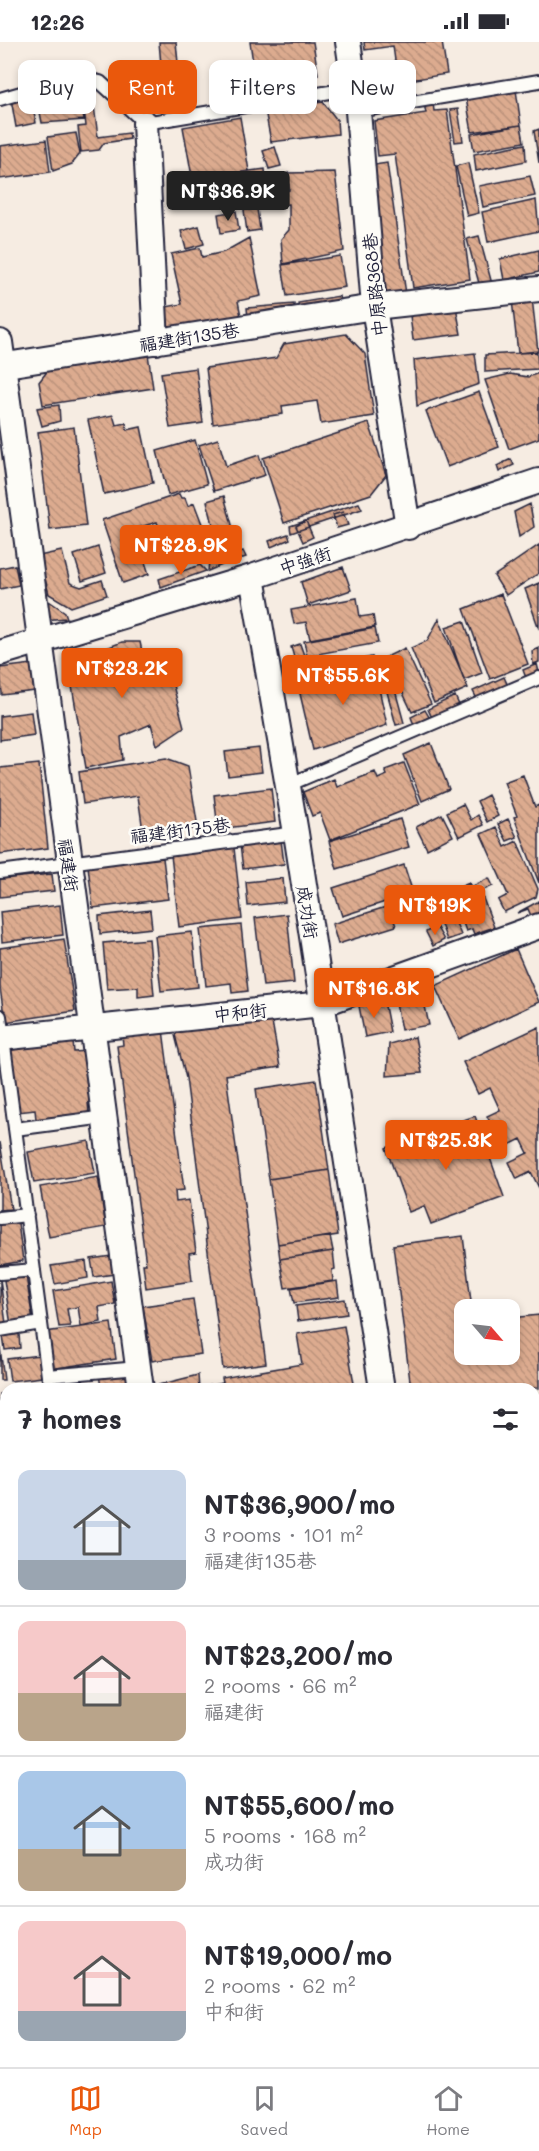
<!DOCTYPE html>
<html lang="en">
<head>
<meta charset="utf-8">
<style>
	:root { --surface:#fff; --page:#f2f2f3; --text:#2b2b33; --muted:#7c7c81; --line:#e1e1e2; --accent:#ea580c }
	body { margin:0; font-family:Mali,"LXGW WenKai TC",sans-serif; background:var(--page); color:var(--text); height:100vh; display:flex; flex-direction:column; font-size:22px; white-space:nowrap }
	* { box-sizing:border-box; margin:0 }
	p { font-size:20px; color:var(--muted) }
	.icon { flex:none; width:33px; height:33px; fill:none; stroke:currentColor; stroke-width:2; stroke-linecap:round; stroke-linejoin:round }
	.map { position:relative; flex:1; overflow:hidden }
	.sheet { position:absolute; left:0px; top:1341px; width:540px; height:684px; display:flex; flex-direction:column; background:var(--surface); border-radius:18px 18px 0 0; box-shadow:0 3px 9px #0003 }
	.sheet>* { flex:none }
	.banner { position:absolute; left:18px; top:18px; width:504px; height:54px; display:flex; gap:12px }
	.needle { width:39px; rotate:118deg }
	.tools { position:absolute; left:454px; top:1257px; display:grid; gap:12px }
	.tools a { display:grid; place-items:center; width:66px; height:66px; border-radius:12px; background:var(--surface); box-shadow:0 3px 9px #0003; font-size:30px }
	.price { position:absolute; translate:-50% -51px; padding:0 14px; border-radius:6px; background:var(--accent); color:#fff; font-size:20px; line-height:39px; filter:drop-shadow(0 2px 3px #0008) }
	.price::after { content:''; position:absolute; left:50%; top:36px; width:18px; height:14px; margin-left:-9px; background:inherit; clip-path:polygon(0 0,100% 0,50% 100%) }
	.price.active { background:#222; color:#fff }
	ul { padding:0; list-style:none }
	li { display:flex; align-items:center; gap:18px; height:150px; padding:0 18px }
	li+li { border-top:2px solid var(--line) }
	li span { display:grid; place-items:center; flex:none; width:168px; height:120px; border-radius:12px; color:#555 }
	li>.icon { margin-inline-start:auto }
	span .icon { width:72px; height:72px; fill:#fffc; stroke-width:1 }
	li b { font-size:26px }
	h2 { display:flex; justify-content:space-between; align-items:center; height:72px; padding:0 18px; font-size:26px }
	.chip { padding:0 21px; border-radius:12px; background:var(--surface); box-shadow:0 3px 9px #0003; font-size:21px; line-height:54px }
	.chip.active { background:var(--accent); color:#fff }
	.status { display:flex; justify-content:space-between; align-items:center; height:42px; padding:0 30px; background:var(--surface); direction:ltr }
	.status svg { height:16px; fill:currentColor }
	.tabs { display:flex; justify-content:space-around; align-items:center; height:84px; border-top:2px solid var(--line); background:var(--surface); font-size:16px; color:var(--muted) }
	.tabs a { display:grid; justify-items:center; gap:3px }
	.tabs .active { color:var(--accent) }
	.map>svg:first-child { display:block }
</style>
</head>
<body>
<div class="status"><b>12:26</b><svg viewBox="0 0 49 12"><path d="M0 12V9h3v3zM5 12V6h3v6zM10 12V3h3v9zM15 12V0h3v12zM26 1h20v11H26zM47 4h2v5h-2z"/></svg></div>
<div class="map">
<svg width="539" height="2025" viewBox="0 0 539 2025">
	<defs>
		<pattern id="building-back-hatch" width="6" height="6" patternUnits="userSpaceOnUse" patternTransform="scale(1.5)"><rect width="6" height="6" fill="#dcab8f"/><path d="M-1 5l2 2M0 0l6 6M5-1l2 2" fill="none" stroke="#bc937c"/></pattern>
	</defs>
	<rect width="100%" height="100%" fill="#f6ece2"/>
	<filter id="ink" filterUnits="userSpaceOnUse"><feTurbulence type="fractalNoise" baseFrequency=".0167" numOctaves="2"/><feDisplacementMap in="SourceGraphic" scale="12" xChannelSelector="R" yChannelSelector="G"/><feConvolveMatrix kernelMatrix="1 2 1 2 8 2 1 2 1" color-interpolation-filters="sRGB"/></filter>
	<g filter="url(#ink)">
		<!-- building -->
		<path fill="url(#building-back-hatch)" stroke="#22223b" stroke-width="1.5" d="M159,0H176L178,21L161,23Z
			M250,0H313L318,32L256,41Z
			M364,0H442L447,32L398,40L393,4L365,8Z
			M179,21L183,48L166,51L162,23Z
			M516,48L521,83L472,90L466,56Z
			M79,51L84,78L42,81L37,54Z
			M31,54L36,81L16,85L11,57Z
			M93,56L98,95L129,91L130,97L104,101L99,108L81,110L78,85L86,84L83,57Z
			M323,60L337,78L338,92L271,100L265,68Z
			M433,61L434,69L447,68L470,237L413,246L395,112L378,114L374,79L426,71L424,62Z
			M458,67L463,99L455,100L450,68Z
			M240,75L249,129L193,140L183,85Z
			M521,83L524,100L474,109L471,92Z
			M539,87V121L534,89Z
			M76,91L80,112L72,122L53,129L48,95Z
			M46,98L50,130L0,137V104Z
			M525,102L526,119L476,129L474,112Z
			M275,105L281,124L269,127L263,109Z
			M387,121L406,252L387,255L368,124Z
			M468,121L479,171L467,174L456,124Z
			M265,127L267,146L208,154L206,135Z
			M335,130L344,209L283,222L281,197L289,188V162L279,163L277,150L289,148L288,131Z
			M530,134L535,154L483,165L479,144Z
			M536,158L539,189L488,200L482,170Z
			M257,167L260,188L247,190L244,168Z
			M236,169L239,188L221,191L218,172Z
			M199,184L204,202L186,207L181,189Z
			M479,194L492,242L480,245L467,197Z
			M249,196L261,254L238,259L242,279L167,295L161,266L182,262L171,212L200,206L202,215L224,210Z
			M539,208V230L504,238L500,217Z
			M340,214L345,245L287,254L282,223Z
			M339,254L341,265L300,272L298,261Z
			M532,256L538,309L518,311L512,258Z
			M455,259L461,292L413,298L409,265Z
			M294,262L295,272L248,276L247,266Z
			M346,292L365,312L374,374L321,382L317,359L282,364L283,372L213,382L206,326L276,316L284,302Z
			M537,310L538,327L485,330V313Z
			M475,311L479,342L417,364L414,318Z
			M148,312L153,346L43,363L39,340L49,327Z
			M196,326L203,381L170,386L161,331Z
			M539,331V396L509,407L485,338L510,332L528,335Z
			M479,350L499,405L447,425L426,369Z
			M59,363L60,379L42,384L37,366Z
			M113,373L116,383L126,381L127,388L141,385L153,441L104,452L88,378Z
			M369,381L386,433L371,452L284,481L263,416Z
			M74,385L86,484L50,488L38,390Z
			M218,397L226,424L259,413L265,433L214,449L199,403Z
			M195,398L207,442L168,453L157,409Z
			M511,417L514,423L499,430L497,424Z
			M179,452L181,456H185L188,464L194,461L204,487L164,501L157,480L134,487L149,532L123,541L102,478Z
			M224,454L236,497L218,502L207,459Z
			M359,461L362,467L291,491L290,484Z
			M530,462L534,485L519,495L514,470Z
			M343,470L348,483L337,486L333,473Z
			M306,479L313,495L303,500L296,484Z
			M288,492L290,497L271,505L269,499Z
			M196,494L202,509L187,515L182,500Z
			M539,503V531L506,553L494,534Z
			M98,505L106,531L82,539L74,513Z
			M62,509L70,541L81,545L102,538L107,553L71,565L49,552L39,514Z
			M243,509L246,515L227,521L225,516Z
			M220,515L222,523L208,529L209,518Z
			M15,523L19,543L0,547V526Z
			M200,523L206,529L161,545L159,537Z
			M343,525L351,548L308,563L301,540Z
			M539,541V587L525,547Z
			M501,552L528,622L490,637L464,567Z
			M357,556L360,575L373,573L375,585L310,597L306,580L294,582L291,568Z
			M46,557L65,570L67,576L43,578Z
			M439,577L468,646L434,661L411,606L427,599Z
			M464,579L482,631L464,638L446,585Z
			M375,586L378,601L307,614L304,599Z
			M122,600H140L143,614L164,609L184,685L157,703L151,682L121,695L123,718L86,726L68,621Z
			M300,602L306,619L296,622L291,605Z
			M405,606L431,662L412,670L386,615Z
			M539,606V620L533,622L532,609Z
			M372,615L387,683L313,708L298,643L361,628L358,618Z
			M32,622L35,649L2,653L0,626Z
			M388,622L404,681L396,683L380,624Z
			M537,622L539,630L526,636L523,628Z
			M504,635L508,644L478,659L473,649Z
			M455,654L459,663L432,676L428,667Z
			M425,668L429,675L414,683L411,675Z
			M31,670L34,693L0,698V674Z
			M431,701L449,747L422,759L404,713Z
			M259,706L262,730L228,734L225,710Z
			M166,716L188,724L198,786L144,796L138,754L83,762L79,730Z
			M404,721L420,762L330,798L320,771L312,774L303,750L334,737L337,745L375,730L378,737L387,733L385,728Z
			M39,722L48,806L0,812V726Z
			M523,733L535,765L539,763V841L514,775L517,774L504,740Z
			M271,746L275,780L218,787L214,753Z
			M488,753L498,774L487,780L477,759Z
			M463,762L471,778L478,773L483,783L459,795L447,770Z
			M442,772L453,794L427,807L416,785Z
			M400,777L409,805L337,827L329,799Z
			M508,777L517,795L507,799L498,782Z
			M496,785L505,805L517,799L538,847L536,855L504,870L498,858L508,853L481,792Z
			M281,798L284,822L243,827L240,803Z
			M234,806L242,877L179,885L171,813Z
			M163,816L168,857L93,866L88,824Z
			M404,823L413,851L342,874L333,846Z
			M52,832L54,849L0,855V837Z
			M283,836L285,860L248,864L246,840Z
			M489,836L493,844L443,866L438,855L469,841L471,845Z
			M481,851L494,885L474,892L472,887L466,889L457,865L470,859L472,866L476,865L472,855Z
			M539,859V874L532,876L528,867L517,871Z
			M60,863L63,893L2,900L0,870Z
			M389,864L396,884L338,902L332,882Z
			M150,868L152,886L100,892L99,874Z
			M451,869L461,893L447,898L438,875Z
			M287,872L294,941L263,944L255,876Z
			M241,883L248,949L232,951L231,941L206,944L200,887Z
			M436,884L444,898L433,904L426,890Z
			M192,890L198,945L161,949L155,894Z
			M64,897L75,969L5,980L0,946V906Z
			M149,897L154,953L138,955V945L107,947L103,901Z
			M516,907L539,960L459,997L435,944Z
			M422,950L429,983L401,988L395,956Z
			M384,959L390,990L365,995L359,964Z
			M271,974L280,1025L226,1033L266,1321L223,1327L186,1036L175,993L187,984Z
			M539,985V1146L531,1130L517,1137L509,1120L528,1111L521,1097L503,1106L487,1074L500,1068L490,1046L478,1052L463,1020Z
			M163,988L184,1148L175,1149L176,1160L189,1158L196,1210L189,1211L192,1239L146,1246L143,1222H146L117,1004L123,1003L122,993Z
			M415,995L422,1031L387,1034L389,1002Z
			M73,1000L74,1010L88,1009L94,1060L88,1061L89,1071L36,1077L35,1068L18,1070L11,1008Z
			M316,1038L329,1128L269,1137L256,1047Z
			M475,1074L504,1155L431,1182L424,1164L409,1170L386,1106Z
			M89,1099L95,1131L34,1141L28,1110Z
			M0,1100L11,1167L0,1168Z
			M329,1128L338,1193L278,1202L269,1137Z
			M98,1135L106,1185L49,1195L40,1145Z
			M18,1181L23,1219L0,1223V1183Z
			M330,1194L333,1209L280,1217L278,1202Z
			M463,1194L472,1268H465V1312H510V1276L539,1273V1346L411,1347L393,1203Z
			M333,1209L335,1227L332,1228L333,1239L285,1246L280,1217Z
			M111,1214L114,1232L94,1235L91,1217Z
			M86,1219L88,1236L55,1242L51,1224Z
			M26,1234L33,1279L11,1283L4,1238Z
			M0,1237L6,1282H0Z
			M111,1239L115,1262L99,1265L101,1280L81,1284L78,1265L67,1267L70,1284L59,1285L53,1249Z
			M337,1239L339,1255L294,1261L291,1246Z
			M193,1257L201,1312L152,1319L143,1264Z
			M345,1257L347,1272L298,1279L296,1264Z
			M111,1281L116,1317L50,1327L45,1290Z
			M344,1284L355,1347H207V1344L223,1341L222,1336L302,1322L297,1292Z
			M19,1292L20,1306L5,1308L3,1294Z
			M0,1305L4,1338H0Z
			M39,1313L42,1335L10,1339L7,1317Z
			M129,1329L130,1347H101L99,1331Z
			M198,1333L199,1347H154V1344Z
			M95,1342V1347H51Z
			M0,1352H6V1419L0,1420Z
			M539,1397V1455L534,1413V1404Z
			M6,1465V1530L0,1531V1466Z
			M0,1543H6V1590L0,1591Z
			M6,1632V1688L2,1689L0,1633Z
			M0,1693H6V1756L0,1757Z
			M534,1729L539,1759V1783H534Z
			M0,1760H6V1773L0,1774Z
			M539,1794V1874H534V1795Z
			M6,1860V1925L0,1926V1861Z
			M6,1934V1946L0,1947V1935Z
			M6,2019H49L50,2025H7Z
			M57,2019H167V2025H58Z
			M171,2019H216V2025H171Z"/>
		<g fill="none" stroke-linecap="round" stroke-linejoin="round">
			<defs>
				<path id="lane" d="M0,57L77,35L100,40L145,81L354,46
					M358,69L539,39
					M288,743L539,636
					M0,830L296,791
					M0,974L48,1334L138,1326
					M15,1087L105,1075
					M0,1176L27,1173
					M0,1231L34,1228
					M0,1288L41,1281
					M0,1622L6,1621
					M534,1708L539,1707
					M0,1780L6,1779
					M534,1886L539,1885
					M0,1956L6,1955
					M493,2025L531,2019"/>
				<path id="street" d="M348,0L358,69L374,265L408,485
					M145,81L156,300
					M0,300L141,1347
					M0,324L374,265L539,247
					M252,535L296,791L382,1347
					M0,611L252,535L539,439
					M0,996L322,962L539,884
					M534,1379L539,1378
					M0,1452H6
					M534,1558L539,1588
					M241,2019L242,2025"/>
			</defs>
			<!-- lane casing -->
			<use href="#lane" stroke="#22223b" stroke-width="16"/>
			<!-- street casing -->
			<use href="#street" stroke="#22223b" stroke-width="28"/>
			<!-- lane -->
			<use href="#lane" stroke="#fdfcf7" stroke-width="12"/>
			<!-- street -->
			<use href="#street" stroke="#fdfcf7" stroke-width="24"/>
		</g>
	</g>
	<g text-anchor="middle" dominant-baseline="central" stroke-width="5" stroke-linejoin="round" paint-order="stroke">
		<!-- street labels -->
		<g font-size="18" fill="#22223b" stroke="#fdfcf7">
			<text transform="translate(374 243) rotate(-96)">中原路368巷</text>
			<text transform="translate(189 295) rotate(-9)">福建街135巷</text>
			<text transform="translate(305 518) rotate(-18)">中強街</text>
			<text transform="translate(180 788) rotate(-7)">福建街175巷</text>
			<text transform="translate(69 823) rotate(82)">福建街</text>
			<text transform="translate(308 870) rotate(81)">成功街</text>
			<text transform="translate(240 970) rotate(-6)">中和街</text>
		</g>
	</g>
</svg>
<div class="tools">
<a><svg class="needle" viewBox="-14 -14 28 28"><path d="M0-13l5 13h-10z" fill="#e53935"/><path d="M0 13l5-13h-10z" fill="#7c7c81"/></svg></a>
</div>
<b class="price active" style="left:228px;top:180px">NT$36.9K</b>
<b class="price" style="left:181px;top:534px">NT$28.9K</b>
<b class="price" style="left:122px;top:657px">NT$23.2K</b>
<b class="price" style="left:343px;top:664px">NT$55.6K</b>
<b class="price" style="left:435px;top:894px">NT$19K</b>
<b class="price" style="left:374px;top:977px">NT$16.8K</b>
<b class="price" style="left:446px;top:1129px">NT$25.3K</b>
<div class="banner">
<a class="chip">Buy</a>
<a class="chip active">Rent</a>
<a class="chip">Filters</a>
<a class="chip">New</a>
</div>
<section class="sheet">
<h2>7 homes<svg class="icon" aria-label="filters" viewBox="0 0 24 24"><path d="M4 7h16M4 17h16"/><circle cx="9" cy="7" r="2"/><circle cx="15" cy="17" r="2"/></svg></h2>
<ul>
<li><span style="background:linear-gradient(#c9d6e8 75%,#9aa5b1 0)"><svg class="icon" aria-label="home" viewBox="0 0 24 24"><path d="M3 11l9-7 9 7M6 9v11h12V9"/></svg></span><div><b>NT$36,900/mo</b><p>3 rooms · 101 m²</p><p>福建街135巷</p></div></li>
<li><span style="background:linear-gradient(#f6c9c9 60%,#b9a48a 0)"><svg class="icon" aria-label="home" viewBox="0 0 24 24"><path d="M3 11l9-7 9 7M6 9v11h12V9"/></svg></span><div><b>NT$23,200/mo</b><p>2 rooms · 66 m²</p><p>福建街</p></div></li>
<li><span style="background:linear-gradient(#a9c7e8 65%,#b9a48a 0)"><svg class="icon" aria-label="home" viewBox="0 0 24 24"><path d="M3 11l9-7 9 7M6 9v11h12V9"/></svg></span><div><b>NT$55,600/mo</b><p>5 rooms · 168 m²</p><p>成功街</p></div></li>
<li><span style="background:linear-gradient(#f6c9c9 75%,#9aa5b1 0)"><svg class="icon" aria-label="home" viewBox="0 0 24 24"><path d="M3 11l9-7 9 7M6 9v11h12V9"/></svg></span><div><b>NT$19,000/mo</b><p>2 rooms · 62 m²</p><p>中和街</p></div></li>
</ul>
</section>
</div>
<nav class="tabs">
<a class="active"><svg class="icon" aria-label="map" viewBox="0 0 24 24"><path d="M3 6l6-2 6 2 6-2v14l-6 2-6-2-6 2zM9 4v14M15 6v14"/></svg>Map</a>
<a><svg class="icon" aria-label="saved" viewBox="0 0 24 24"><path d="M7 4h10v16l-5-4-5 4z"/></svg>Saved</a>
<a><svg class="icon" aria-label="home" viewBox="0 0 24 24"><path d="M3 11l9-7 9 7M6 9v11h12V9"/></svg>Home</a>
</nav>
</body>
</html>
